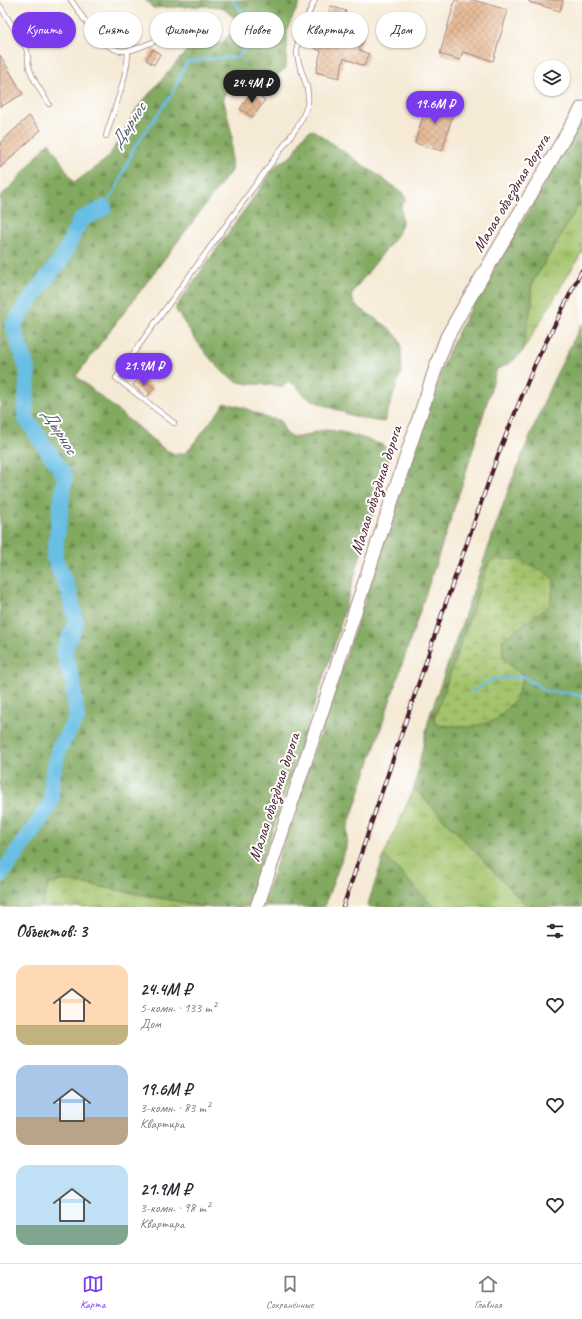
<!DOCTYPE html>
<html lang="ru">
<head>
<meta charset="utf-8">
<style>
	:root { --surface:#fff; --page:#f7f7f7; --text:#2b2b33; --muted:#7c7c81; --line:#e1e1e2; --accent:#7c3aed }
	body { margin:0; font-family:Caveat,sans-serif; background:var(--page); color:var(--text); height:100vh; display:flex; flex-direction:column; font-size:15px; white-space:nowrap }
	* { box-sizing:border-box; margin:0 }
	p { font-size:13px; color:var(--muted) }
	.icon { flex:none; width:22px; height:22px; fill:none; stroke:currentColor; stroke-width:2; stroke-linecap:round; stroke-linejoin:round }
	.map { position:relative; height:907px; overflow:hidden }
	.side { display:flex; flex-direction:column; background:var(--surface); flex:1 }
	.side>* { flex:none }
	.hud { position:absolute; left:12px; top:12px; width:558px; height:36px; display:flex; gap:8px }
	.fabs { position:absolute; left:534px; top:60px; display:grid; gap:8px }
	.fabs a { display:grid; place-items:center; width:36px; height:36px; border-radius:50%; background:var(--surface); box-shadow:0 1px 3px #0004; font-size:20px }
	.price { position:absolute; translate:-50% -34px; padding:0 9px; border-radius:14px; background:var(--accent); color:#fff; font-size:13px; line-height:26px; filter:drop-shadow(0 1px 2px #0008) }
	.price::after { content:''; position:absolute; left:50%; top:24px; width:12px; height:9px; margin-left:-6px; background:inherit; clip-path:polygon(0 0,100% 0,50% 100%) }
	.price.selected { background:#222; color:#fff }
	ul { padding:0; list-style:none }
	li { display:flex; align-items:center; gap:12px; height:100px; padding:0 16px }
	li span { display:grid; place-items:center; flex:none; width:112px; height:80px; border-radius:12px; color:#555 }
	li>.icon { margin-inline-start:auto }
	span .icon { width:48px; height:48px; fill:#fffc; stroke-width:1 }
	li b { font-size:17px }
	h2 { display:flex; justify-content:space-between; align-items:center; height:48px; padding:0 16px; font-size:17px }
	.chip { padding:0 14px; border-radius:18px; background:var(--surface); box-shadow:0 1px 3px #0004; font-size:14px; line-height:36px }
	.chip.selected { background:var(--accent); color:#fff }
	.tab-bar { display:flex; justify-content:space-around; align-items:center; height:56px; border-top:1px solid var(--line); background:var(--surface); font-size:11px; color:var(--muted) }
	.tab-bar a { display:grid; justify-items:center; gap:2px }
	.tab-bar .selected { color:var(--accent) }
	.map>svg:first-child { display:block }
</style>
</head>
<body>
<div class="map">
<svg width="582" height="907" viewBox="0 0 582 907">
	<defs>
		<pattern id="grass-tufts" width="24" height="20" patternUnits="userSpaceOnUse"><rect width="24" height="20" fill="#a3c36c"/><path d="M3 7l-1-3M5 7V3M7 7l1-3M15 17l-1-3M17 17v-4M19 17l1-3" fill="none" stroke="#879e59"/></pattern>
		<pattern id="forest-firs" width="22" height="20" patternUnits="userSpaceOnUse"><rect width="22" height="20" fill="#82a960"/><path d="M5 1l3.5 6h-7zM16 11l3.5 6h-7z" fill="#6c894f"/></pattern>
		<pattern id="wetland-marsh" width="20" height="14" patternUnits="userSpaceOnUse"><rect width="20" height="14" fill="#a3c36c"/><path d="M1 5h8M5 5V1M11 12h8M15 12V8" fill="none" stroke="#879e59"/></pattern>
		<pattern id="building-cross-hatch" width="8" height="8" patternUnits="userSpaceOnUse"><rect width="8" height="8" fill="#e6b994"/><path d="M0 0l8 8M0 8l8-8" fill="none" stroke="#bc9679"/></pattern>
	</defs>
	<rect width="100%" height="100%" fill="#fff"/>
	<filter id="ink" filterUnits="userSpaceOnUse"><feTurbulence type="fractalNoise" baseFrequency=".025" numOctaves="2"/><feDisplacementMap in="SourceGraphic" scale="8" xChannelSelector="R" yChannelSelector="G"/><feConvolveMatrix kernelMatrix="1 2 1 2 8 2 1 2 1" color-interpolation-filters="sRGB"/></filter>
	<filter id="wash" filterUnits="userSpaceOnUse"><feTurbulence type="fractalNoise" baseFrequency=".012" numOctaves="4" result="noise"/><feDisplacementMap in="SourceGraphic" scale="16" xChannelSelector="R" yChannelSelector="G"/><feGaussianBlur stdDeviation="0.9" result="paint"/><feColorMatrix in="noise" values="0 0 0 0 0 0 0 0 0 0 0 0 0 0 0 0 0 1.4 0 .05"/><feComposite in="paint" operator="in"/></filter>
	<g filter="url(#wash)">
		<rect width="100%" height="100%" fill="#f5ead5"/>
		<!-- grass -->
		<path fill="url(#grass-tufts)" stroke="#76714c" d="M582,200V252L522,352L532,302L531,285Z
			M414,788L528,907H433L384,855Z
			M64,880L208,907H42L48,885Z"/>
		<!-- forest -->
		<path fill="url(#forest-firs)" stroke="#666446" fill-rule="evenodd" d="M146,0H301L288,27L286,68L275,77L246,72L233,81L223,97L232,135L231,171L76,376L164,449L175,454L186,453L225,403L245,408L267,418L280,420C283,426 284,433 290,436C301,441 313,430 326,430C345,431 365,439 383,445L388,450L389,458L335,643L247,907H208L64,880L48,885L42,907H0V196L10,188L49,142L74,183L108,158L137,108L189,48L221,43L233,31L234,18L222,7L203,6L153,8Z
			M582,121V200L531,285L532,302L522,352L509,364L497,369L465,476L347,830V845L324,907H262L445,360L454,340L467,315Z
			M313,130L403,193L406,199L401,207L402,223L398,234L355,289L351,296L355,305L388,327L396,335L401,343L402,370L384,422L369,420L350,415L314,401L304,395L296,385L288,381L283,387C269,383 253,386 239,382C217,375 188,329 176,310V306L278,163C282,161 287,160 290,157C300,150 297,135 313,130Z
			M582,323V907H528L414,788L429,718L510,485L551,385ZM489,563L554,580L550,605L502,640L503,659L523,676L516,699L495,720L472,727L437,725L434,720Z
			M384,855L433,907H367Z"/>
		<!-- wetland -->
		<path fill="url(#wetland-marsh)" stroke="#76714c" d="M496,559L519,560L543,571L554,580L550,605L502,640L503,659L523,676L516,699L495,720L472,727L437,725L434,720L489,563Z"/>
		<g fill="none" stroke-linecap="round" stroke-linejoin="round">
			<!-- stream -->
			<path stroke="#67bee4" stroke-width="2.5" d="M104,208L115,191L134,148L172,94L187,62L217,58L238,57L255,38L244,13L232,0
				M472,692L493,679L523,676L545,691L582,695"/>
			<!-- river -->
			<path stroke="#67bee4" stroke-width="16" d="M0,876L37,825L51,802L52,778L59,748L77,718L73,683L64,652L76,622L69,592L54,557L65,476L25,417L28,372L13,325L39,288L63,257L80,220L104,208"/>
		</g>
		<g id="blocks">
			<!-- building -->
			<path fill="url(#building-cross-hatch)" d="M455,0H473L508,10L493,61L463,52L460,60L440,54Z
				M529,0H563L560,11L529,2Z
				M331,6L346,11L340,28L364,37L359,50L369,54L364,66L344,58L339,78L316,72L321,51L314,48Z
				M111,15L115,22L109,26L105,19Z
				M153,49L160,54L154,65L146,60Z
				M0,55L23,94L0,107Z
				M252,91L265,100L253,117L240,109Z
				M428,99L455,107L442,151L415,143Z
				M29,116L41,130L0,168V143Z
				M140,377L154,388L147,397L133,385Z"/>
		</g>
	</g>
	<g filter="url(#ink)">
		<use href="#blocks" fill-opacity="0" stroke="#a08480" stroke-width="1"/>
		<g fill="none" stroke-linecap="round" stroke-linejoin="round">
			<defs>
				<path id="lane" d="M71,0C82,15 98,45 117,50C124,52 131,50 138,48L204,21
					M0,6L26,48C29,56 27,63 30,70C34,82 42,93 49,104
					M106,136C113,112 128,76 128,51
					M174,423L116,378L137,348L298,126C302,118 307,110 308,101C310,83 296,67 297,50C298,33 308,15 315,0"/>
				<path id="secondary" d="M257,907L439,358L447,337L461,312L582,108"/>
			</defs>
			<!-- lane casing -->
			<use href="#lane" stroke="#a08480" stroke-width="6"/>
			<!-- secondary casing -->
			<use href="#secondary" stroke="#a08480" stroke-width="15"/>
			<!-- lane -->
			<use href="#lane" stroke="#fff" stroke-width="4.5"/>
			<!-- secondary -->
			<use href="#secondary" stroke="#fff" stroke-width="13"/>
			<defs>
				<path id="rail" d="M343,907L443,611L499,452L535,364L582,270"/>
			</defs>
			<!-- rail casing -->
			<use href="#rail" stroke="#4a1f2b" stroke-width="4"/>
			<!-- rail -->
			<use href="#rail" stroke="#fff" stroke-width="2.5" stroke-dasharray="8" stroke-linecap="butt"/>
		</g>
	</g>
	<g text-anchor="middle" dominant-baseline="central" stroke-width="4" stroke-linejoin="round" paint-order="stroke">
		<!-- street labels -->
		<g font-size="17" fill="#4a1f2b" stroke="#fff">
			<text transform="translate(511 193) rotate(-59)">Малая объездная дорога</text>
			<text transform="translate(376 490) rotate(-72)">Малая объездная дорога</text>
			<text transform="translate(274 797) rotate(-72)">Малая объездная дорога</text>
		</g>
		<!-- water labels -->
		<g font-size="18" font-style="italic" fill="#54576c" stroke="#fff">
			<text transform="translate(128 125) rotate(-57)">Дырнос</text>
			<text transform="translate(60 431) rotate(58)">Дырнос</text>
		</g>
	</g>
</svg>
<div class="fabs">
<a><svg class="icon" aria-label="layers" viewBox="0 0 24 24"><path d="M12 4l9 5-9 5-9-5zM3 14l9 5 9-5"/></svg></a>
</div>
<b class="price selected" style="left:252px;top:104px">24.4M ₽</b>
<b class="price" style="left:435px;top:125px">19.6M ₽</b>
<b class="price" style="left:144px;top:387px">21.9M ₽</b>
<div class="hud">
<a class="chip selected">Купить</a>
<a class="chip">Снять</a>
<a class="chip">Фильтры</a>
<a class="chip">Новое</a>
<a class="chip">Квартира</a>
<a class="chip">Дом</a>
</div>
</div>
<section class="side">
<h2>Объектов: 3<svg class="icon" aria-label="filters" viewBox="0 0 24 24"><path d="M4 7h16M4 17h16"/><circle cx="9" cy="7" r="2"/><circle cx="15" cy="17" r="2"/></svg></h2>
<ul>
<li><span style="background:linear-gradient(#ffd9b3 75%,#c2b280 0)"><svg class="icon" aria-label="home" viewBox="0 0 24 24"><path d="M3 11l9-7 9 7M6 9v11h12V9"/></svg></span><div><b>24.4M ₽</b><p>5-комн. · 133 m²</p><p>Дом</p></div><svg class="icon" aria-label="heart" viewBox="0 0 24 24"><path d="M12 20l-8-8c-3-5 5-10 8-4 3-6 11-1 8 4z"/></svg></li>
<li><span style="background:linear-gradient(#a9c7e8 65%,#b9a48a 0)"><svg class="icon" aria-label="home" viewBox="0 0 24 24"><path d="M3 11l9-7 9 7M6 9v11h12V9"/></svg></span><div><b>19.6M ₽</b><p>3-комн. · 83 m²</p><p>Квартира</p></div><svg class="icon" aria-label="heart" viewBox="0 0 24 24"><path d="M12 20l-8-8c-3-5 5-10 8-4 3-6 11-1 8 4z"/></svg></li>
<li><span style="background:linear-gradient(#bfe0f5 75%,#7fa58c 0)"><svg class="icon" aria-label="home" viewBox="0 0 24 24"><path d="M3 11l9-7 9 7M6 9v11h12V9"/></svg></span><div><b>21.9M ₽</b><p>3-комн. · 98 m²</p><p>Квартира</p></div><svg class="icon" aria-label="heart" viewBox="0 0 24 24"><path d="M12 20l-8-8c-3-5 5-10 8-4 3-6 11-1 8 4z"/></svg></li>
</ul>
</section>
<nav class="tab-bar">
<a class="selected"><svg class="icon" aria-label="map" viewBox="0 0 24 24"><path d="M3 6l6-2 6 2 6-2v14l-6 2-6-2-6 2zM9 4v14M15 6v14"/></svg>Карта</a>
<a><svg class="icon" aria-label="saved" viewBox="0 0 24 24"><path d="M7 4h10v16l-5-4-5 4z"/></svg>Сохранённые</a>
<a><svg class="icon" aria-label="home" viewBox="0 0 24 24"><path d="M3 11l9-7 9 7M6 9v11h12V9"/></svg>Главная</a>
</nav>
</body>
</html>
